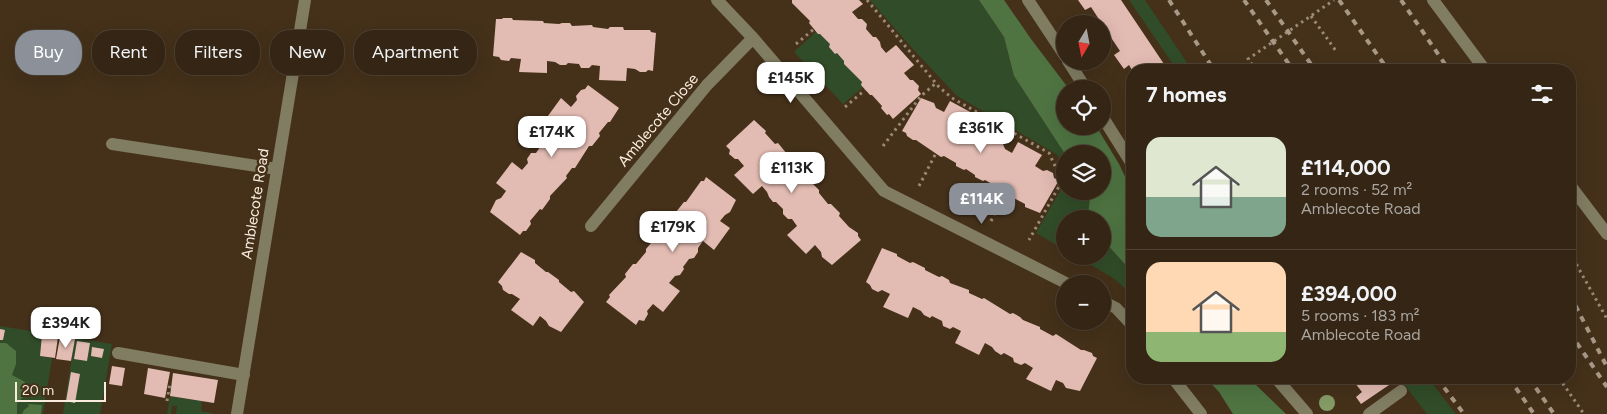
<!DOCTYPE html>
<html lang="en">
<head>
<meta charset="utf-8">
<style>
	:root { --surface:#342514; --page:#3c2d1d; --text:#f1f3f6; --muted:#a9a5a0; --line:#4e4234; --accent:#8c9099 }
	body { margin:0; font-family:Figtree,sans-serif; background:var(--page); color:var(--text); height:100vh; display:flex; flex-direction:column; font-size:19px; white-space:nowrap }
	* { box-sizing:border-box; margin:0 }
	p { font-size:16px; color:var(--muted) }
	.icon { flex:none; width:28px; height:28px; fill:none; stroke:currentColor; stroke-width:2; stroke-linecap:round; stroke-linejoin:round }
	.map { position:relative; flex:1; overflow:hidden }
	.drawer { position:absolute; left:1126px; top:64px; width:450px; height:320px; display:flex; flex-direction:column; background:var(--surface); border-radius:20px; box-shadow:0 5px 20px #0002,0 0 0 1px var(--line) }
	.drawer>* { flex:none }
	.banner { position:absolute; left:15px; top:30px; width:475px; height:45px; display:flex; gap:10px }
	.needle { width:32px; rotate:190deg }
	.tools { position:absolute; left:1056px; top:15px; display:grid; gap:10px }
	.tools a { display:grid; place-items:center; width:55px; height:55px; border-radius:50%; background:var(--surface); box-shadow:0 5px 20px #0002,0 0 0 1px var(--line); font-size:25px }
	.scale { position:absolute; left:15px; bottom:12px; width:91px; box-sizing:border-box; padding-left:5px; border:2px solid #f9ecde; border-top:0; font-size:14px; line-height:18px; white-space:nowrap; color:#f9ecde; -webkit-text-stroke:4px #45311a; paint-order:stroke }
	.price { position:absolute; translate:-50% -42px; padding:0 11px; border-radius:10px; background:#fff; color:#222; font-size:16px; line-height:32px; filter:drop-shadow(0 1px 2px #0008) }
	.price::after { content:''; position:absolute; left:50%; top:30px; width:15px; height:11px; margin-left:-8px; background:inherit; clip-path:polygon(0 0,100% 0,50% 100%) }
	.price.active { background:var(--accent); color:#fff }
	ul { padding:0; list-style:none }
	li { display:flex; align-items:center; gap:15px; height:125px; padding:0 20px }
	li+li { border-top:1px solid var(--line) }
	li span { display:grid; place-items:center; flex:none; width:140px; height:100px; border-radius:15px; color:#555 }
	li>.icon { margin-inline-start:auto }
	span .icon { width:60px; height:60px; fill:#fffc; stroke-width:1 }
	li b { font-size:21px }
	h2 { display:flex; justify-content:space-between; align-items:center; height:60px; padding:0 20px; font-size:21px }
	.pill { padding:0 18px; border-radius:20px; background:var(--surface); box-shadow:0 5px 20px #0002,0 0 0 1px var(--line); font-size:18px; line-height:45px }
	.pill.active { background:var(--accent); color:#fff }
	.map>svg:first-child { display:block }
</style>
</head>
<body>
<div class="map">
<svg width="1607" height="414" viewBox="0 0 1607 414">
	<rect width="100%" height="100%" fill="#45311a"/>
	<!-- green -->
	<path fill="#314c28" d="M870,0H979L1004,37L1014,76L1065,154V163L1056,154L957,96L912,48Z
		M1129,0H1145L1192,70H1177Z
		M820,28L867,84L843,104L794,52Z
		M1065,182V191H1087L1090,195L1088,219H1065V250L1036,233Z
		M1103,240L1132,272V294L1113,278L1076,256H1102Z
		M0,326L43,333L40,356L52,358L43,414H0Z
		M75,338L112,344L100,414H63Z
		M1399,378H1428L1456,414H1427Z
		M170,396L202,401L201,411L212,413V414H176L177,406H172L171,414H167Z"/>
	<!-- forest -->
	<path fill="#4f7442" d="M979,0H1004L1031,39L1069,89H1065V126H1096L1119,164L1132,191V272L1103,240L1102,219H1088L1090,195L1087,191H1102V154H1065L1014,76L1004,37Z
		M0,343H6L16,351V364L12,375L25,382L23,397L17,403V414H0Z
		M1206,378H1251L1254,383L1286,414H1233L1219,392Z
		M28,404L42,405L41,414H22L24,410L29,406Z"/>
	<!-- building -->
	<path fill="#e2bbb2" d="M792,0H859L863,4L852,12L858,19H862L867,24L866,29L873,37H876L880,42L881,47L886,53L896,45L914,65L904,73L910,80H913L919,86L918,90L921,94L893,119L889,114L887,115L881,108L882,106L872,95H870L861,85L862,82L844,64V61L837,53L835,54L829,47L830,44L820,34H818L809,23L810,21L792,3Z
		M1078,0H1121L1168,70H1132L1129,65L1124,69L1114,55L1120,51L1102,24L1091,7L1085,10Z
		M503,18H512L513,20L543,21L544,23L559,24L562,23H570L572,26L592,25L593,27L608,29L610,27H623L624,30H650L651,32L656,33L653,71L648,70L646,72H640L635,69L627,68L626,81L599,80L600,66L592,65L589,68H581L579,64L568,63L566,65H560L555,62L547,61V73L519,72L521,59L511,58L509,61L501,60L499,57L493,56L496,19H502Z
		M588,85L619,108L610,122H608L599,133L600,136L592,146H589L575,168H572L566,176L567,178L550,196V199L542,210L540,209L530,221L531,224L526,231H523L520,235L490,212L496,200L501,198L506,191L496,183L512,162L522,170L528,163L527,159L531,153H536L542,144V142L545,136L550,134L555,128L545,120L561,98L571,107L577,100L576,96L581,90L585,89Z
		M921,98L934,103L936,108L944,112L950,101L974,114L966,125L974,130L978,128L984,132L985,136L994,142L997,141L1003,144L1005,149L1012,153L1018,142L1042,155L1035,166L1043,171L1047,170L1053,173L1054,178L1059,180L1040,213L1025,207V204L1012,197L1010,198L1004,195L998,191L999,188L985,180L983,181L975,177V175L966,169L964,170L956,166V163L944,156L941,157L916,140H913L907,136L906,133L902,131Z
		M754,120L766,131L765,133L775,144L778,143L787,154L786,156L805,174V176L811,184H813L819,190V193L828,204H831L840,213L839,216L849,227L858,233V236L861,240L832,265L822,257L821,252L815,245L806,254L787,235L797,226L792,219H788L783,214V209L776,202H773L769,197L767,192L762,186L753,194L734,175L744,166L738,159H735L729,154L730,150L726,146Z
		M706,177L736,200L730,212L725,215L720,221L730,228L714,250L703,241L698,248V252L694,258L689,259L683,267L684,269L680,275L675,276L669,283L680,291L663,312L653,304L647,311L648,314L644,321L639,320L636,325L606,302L610,297L609,295L626,277L625,274L633,264H636L646,252V249L651,243H653L660,235L659,233L676,215V212L684,202H686L701,181H704Z
		M882,248L897,254V256L910,263L913,262L925,268V270L939,277L942,276L949,280L950,283L969,290V293L982,299L984,298L1010,314L1013,313L1020,317L1023,320L1040,327V329L1053,336L1056,334L1081,350H1084L1092,353L1093,356L1097,358L1080,391L1066,388L1063,383L1056,380L1051,391L1026,379L1033,368L1025,363L1021,365L1014,362L1013,358L1004,353L1001,355L995,351L992,347L985,343L979,355L955,343L961,331L953,327L950,329L943,326L942,321L932,316L930,318L924,315L921,311L913,307L908,318L883,307L890,294L882,290L878,292L872,289L870,285L866,282Z
		M521,252L535,260V263L546,272H548L559,280V282L571,292L574,291L584,302L561,332L549,326L546,321L540,316L533,326L511,310L520,299L512,294H509L503,290L502,286L498,282Z
		M0,329L5,330L3,340H0Z
		M42,335L58,337L55,358L40,356Z
		M60,337L75,339L71,361L56,359Z
		M77,341L90,343L87,361L74,359Z
		M92,347L104,349L102,358L91,356Z
		M112,366L125,368L122,386L109,384Z
		M148,368L170,372L165,398L144,394Z
		M71,372L80,374L75,403L66,401Z
		M173,373L218,380L214,403L170,396Z
		M1351,378H1388L1392,383L1361,404L1356,397L1362,392Z"/>
	<g fill="none" stroke-linecap="round" stroke-linejoin="round">
		<!-- path -->
		<path stroke="#9b8a77" stroke-width="3" stroke-dasharray="2.5 4" stroke-linecap="butt" d="M867,0L939,87L952,98L1049,153L1062,181L1029,240
			M1311,16L1336,51
			M796,44L814,29
			M1256,70L1248,59L1334,0
			M845,107L865,90
			M883,146L921,96L936,83
			M919,186L936,153
			M991,221L1004,195
			M1570,253L1607,319
			M1559,378L1584,414
			M167,401L170,383"/>
		<!-- minor -->
		<path stroke="#817d62" stroke-width="12" d="M717,0L753,38L884,191L1068,284
			M1028,0L1065,56
			M1433,0L1485,70
			M1068,61L1086,89
			M1102,116L1132,164
			M112,144L277,169
			M1570,185L1607,234
			M591,226L707,85L753,38
			M1102,301L1116,308L1132,325
			M118,353L244,375
			M1173,378L1201,414
			M1276,378L1307,414
			M237,414L305,0
			M1369,414L1401,391"/>
		<!-- rail -->
		<path stroke="#a89886" stroke-width="4" stroke-dasharray="6 6" stroke-linecap="butt" d="M1169,0L1214,70
			M1244,0L1293,70
			M1266,0L1315,70
			M1339,0L1388,70
			M1401,0L1449,70
			M1570,295L1607,367
			M1570,333L1607,387
			M1437,378L1464,414
			M1509,378L1534,414
			M1529,378L1554,414"/>
	</g>
	<!-- trees -->
	<circle fill="#859b66" cx="1327" cy="403" r="8"/>
	<g text-anchor="middle" dominant-baseline="central" stroke-width="5" stroke-linejoin="round" paint-order="stroke">
		<!-- street labels -->
		<g font-size="15" fill="#f9ecde" stroke="#45311a">
			<text transform="translate(658 120) rotate(-50)">Amblecote Close</text>
			<text transform="translate(255 204) rotate(-81)">Amblecote Road</text>
		</g>
	</g>
</svg>
<div class="tools">
<a><svg class="needle" viewBox="-14 -14 28 28"><path d="M0-13l5 13h-10z" fill="#e53935"/><path d="M0 13l5-13h-10z" fill="#a9a5a0"/></svg></a>
<a><svg class="icon" aria-label="locate" viewBox="0 0 24 24"><circle cx="12" cy="12" r="6"/><path d="M12 2v4M12 18v4M2 12h4M18 12h4"/></svg></a>
<a><svg class="icon" aria-label="layers" viewBox="0 0 24 24"><path d="M12 4l9 5-9 5-9-5zM3 14l9 5 9-5"/></svg></a>
<a>+</a>
<a>−</a>
</div>
<div class="scale">20 m</div>
<b class="price" style="left:791px;top:104px">£145K</b>
<b class="price" style="left:981px;top:154px">£361K</b>
<b class="price" style="left:552px;top:158px">£174K</b>
<b class="price" style="left:792px;top:194px">£113K</b>
<b class="price active" style="left:982px;top:225px">£114K</b>
<b class="price" style="left:673px;top:253px">£179K</b>
<b class="price" style="left:66px;top:349px">£394K</b>
<div class="banner">
<a class="pill active">Buy</a>
<a class="pill">Rent</a>
<a class="pill">Filters</a>
<a class="pill">New</a>
<a class="pill">Apartment</a>
</div>
<section class="drawer">
<h2>7 homes<svg class="icon" aria-label="filters" viewBox="0 0 24 24"><path d="M4 7h16M4 17h16"/><circle cx="9" cy="7" r="2"/><circle cx="15" cy="17" r="2"/></svg></h2>
<ul>
<li><span style="background:linear-gradient(#dfe7d0 60%,#7fa58c 0)"><svg class="icon" aria-label="home" viewBox="0 0 24 24"><path d="M3 11l9-7 9 7M6 9v11h12V9"/></svg></span><div><b>£114,000</b><p>2 rooms · 52 m²</p><p>Amblecote Road</p></div></li>
<li><span style="background:linear-gradient(#ffd9b3 70%,#8fb573 0)"><svg class="icon" aria-label="home" viewBox="0 0 24 24"><path d="M3 11l9-7 9 7M6 9v11h12V9"/></svg></span><div><b>£394,000</b><p>5 rooms · 183 m²</p><p>Amblecote Road</p></div></li>
</ul>
</section>
</div>
</body>
</html>
